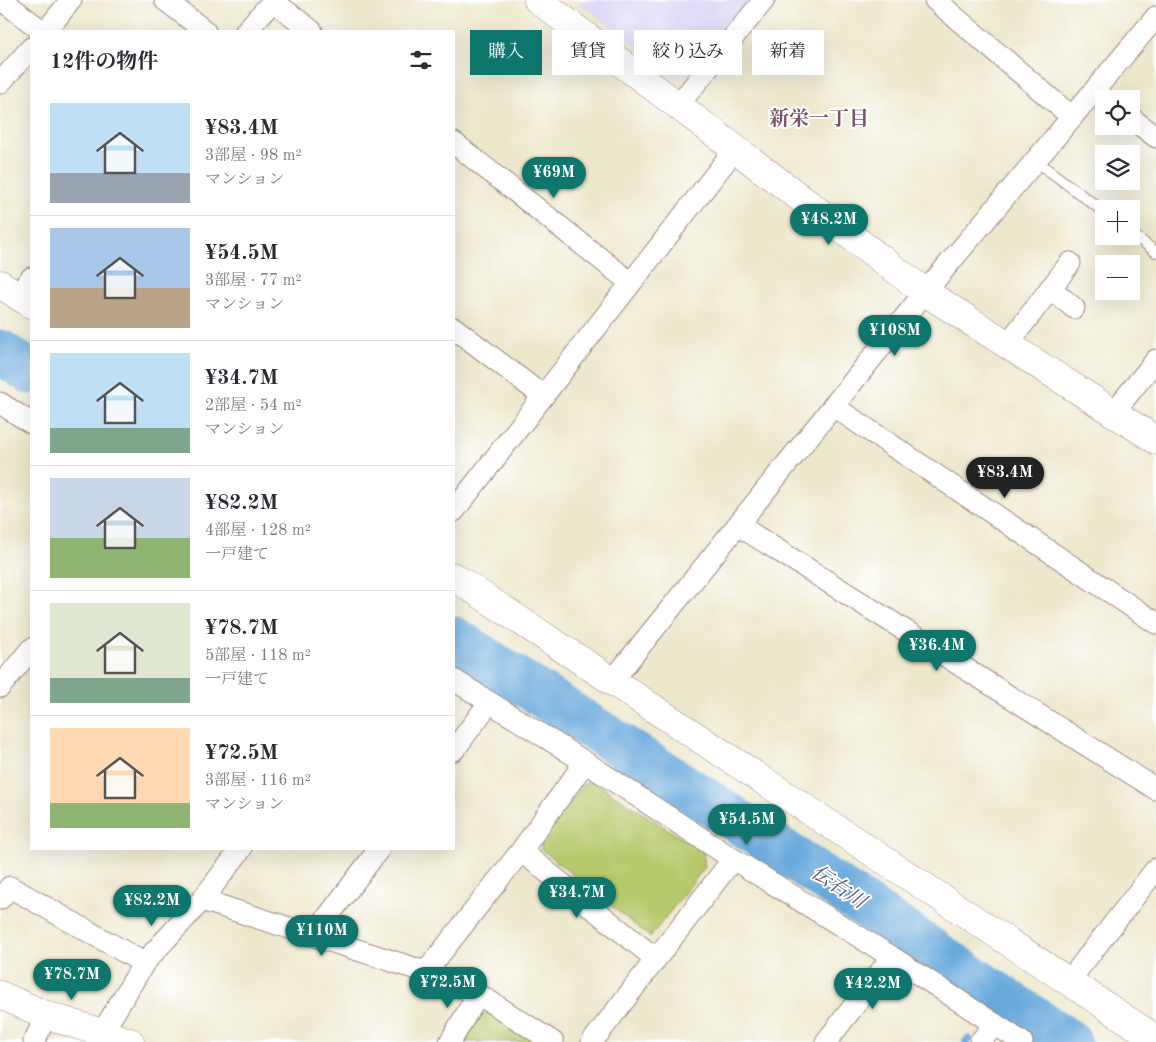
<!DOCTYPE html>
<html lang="ja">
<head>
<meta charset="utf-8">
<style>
	:root { --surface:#fff; --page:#f7f7f7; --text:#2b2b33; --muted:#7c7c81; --line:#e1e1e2; --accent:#0f766e }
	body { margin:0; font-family:"Old Standard TT","Noto Serif JP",serif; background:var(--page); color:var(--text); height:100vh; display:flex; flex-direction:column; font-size:19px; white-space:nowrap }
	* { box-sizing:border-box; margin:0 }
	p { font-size:16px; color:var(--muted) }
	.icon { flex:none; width:28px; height:28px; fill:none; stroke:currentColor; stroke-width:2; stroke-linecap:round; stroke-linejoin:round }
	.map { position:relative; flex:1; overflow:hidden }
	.sheet { position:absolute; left:30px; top:30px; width:425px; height:820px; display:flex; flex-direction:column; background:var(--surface); border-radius:0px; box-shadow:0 5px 20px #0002 }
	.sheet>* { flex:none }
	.banner { position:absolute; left:470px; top:30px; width:475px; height:45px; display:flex; gap:10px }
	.fabs { position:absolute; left:1095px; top:90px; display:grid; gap:10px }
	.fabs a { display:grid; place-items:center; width:45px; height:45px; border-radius:0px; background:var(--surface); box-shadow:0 5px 20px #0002; font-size:25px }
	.price { position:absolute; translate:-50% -42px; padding:0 11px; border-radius:18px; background:var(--accent); color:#fff; font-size:16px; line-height:32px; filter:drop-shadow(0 1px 2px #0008) }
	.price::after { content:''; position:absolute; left:50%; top:30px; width:15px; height:11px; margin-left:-8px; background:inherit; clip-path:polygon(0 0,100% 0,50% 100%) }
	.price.current { background:#222; color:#fff }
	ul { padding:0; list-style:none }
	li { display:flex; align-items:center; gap:15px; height:125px; padding:0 20px }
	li+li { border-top:1px solid var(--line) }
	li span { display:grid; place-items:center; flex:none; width:140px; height:100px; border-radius:0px; color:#555 }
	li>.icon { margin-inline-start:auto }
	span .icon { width:60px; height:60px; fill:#fffc; stroke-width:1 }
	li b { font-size:21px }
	h2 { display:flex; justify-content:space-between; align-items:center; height:60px; padding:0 20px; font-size:21px }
	.pill { padding:0 18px; border-radius:0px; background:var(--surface); box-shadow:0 5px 20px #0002; font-size:18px; line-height:45px }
	.pill.current { background:var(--accent); color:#fff }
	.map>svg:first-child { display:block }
</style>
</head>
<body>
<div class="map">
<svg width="1156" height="1042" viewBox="0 0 1156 1042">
	<rect width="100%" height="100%" fill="#fff"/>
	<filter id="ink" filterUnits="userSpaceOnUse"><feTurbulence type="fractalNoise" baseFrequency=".02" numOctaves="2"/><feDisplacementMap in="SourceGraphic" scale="10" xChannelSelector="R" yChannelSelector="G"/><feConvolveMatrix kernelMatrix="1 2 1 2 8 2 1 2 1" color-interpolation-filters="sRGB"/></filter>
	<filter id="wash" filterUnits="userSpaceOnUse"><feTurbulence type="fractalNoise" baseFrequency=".0096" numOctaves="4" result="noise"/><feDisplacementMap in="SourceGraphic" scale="20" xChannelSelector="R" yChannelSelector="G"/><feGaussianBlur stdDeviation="1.12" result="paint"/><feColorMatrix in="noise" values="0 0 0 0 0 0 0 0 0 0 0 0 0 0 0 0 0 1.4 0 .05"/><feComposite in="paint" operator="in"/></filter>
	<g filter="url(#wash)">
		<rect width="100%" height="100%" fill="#ede8cc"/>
		<!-- built -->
		<path fill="#dad6f7" d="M576,0H751L689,75L676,76Z"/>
		<!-- green -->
		<path fill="#b7c96d" stroke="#80744c" d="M594,782L703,852L705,867L650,937L541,849V839L585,783Z
			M493,1012L538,1042H464L481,1015Z"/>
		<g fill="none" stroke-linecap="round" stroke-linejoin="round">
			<!-- stream -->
			<path stroke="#68a9dc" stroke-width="8" d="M995,1008L1004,998
				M966,1042L968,1039"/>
			<!-- river -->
			<path stroke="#68a9dc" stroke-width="45" d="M0,352L31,372
				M454,639L732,817L1069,1042"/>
		</g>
	</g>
	<g filter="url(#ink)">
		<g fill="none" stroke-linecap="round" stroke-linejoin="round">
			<defs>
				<path id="lane" d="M1035,160L1104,212
					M1131,233L1156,252"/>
				<path id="street" d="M2,0L42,31
					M165,0L205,31
					M935,0L1072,117
					M273,1L312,31
					M46,31L71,0
					M246,31L274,0
					M0,83L31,48
					M678,105L764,0
					M1131,118L1156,137
					M454,143L631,283
					M1050,288L1074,308
					M17,295L31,278
					M454,328L543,396
					M1007,345L1070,263
					M0,403L31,423
					M833,406L1156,623
					M1113,413L1156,360
					M454,511L735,149
					M738,525L1156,789
					M454,680L585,762L733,859L892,957L1022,1042
					M613,680L925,292L1156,17
					M0,687L31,649
					M454,750L489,703
					M521,851L656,959
					M0,899L10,887L144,963
					M202,900L426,972L478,994L553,1042
					M314,935L379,849
					M426,972L521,851L585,762
					M1069,981L1156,869
					M102,1033L144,963L202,900L241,849
					M34,1042L46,1015
					M450,1042L478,994
					M592,1042L733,859
					M826,1042L892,957
					M980,1042L995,1024"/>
				<path id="secondary" d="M538,0L925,292L1156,440
					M0,284L31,304
					M454,577L1156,1039
					M0,995L46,1015L130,1042"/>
			</defs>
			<!-- lane casing -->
			<use href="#lane" stroke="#9c847c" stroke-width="12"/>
			<!-- street casing -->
			<use href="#street" stroke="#9c847c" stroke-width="23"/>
			<!-- secondary casing -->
			<use href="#secondary" stroke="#9c847c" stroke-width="29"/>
			<!-- lane -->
			<use href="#lane" stroke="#fff" stroke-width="10"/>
			<!-- street -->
			<use href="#street" stroke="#fff" stroke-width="21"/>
			<!-- secondary -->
			<use href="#secondary" stroke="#fff" stroke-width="28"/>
		</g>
	</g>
	<g text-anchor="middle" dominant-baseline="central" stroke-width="4" stroke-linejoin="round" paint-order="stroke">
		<!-- neighbourhood labels -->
		<g font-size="20" font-weight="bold" fill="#795368" stroke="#fff">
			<text x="819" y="120">新栄一丁目</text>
		</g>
		<!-- water labels -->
		<g font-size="20" font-style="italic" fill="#565672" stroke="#fff">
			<text transform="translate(838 888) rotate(34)">伝右川</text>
		</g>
	</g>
</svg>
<div class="fabs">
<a><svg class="icon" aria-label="locate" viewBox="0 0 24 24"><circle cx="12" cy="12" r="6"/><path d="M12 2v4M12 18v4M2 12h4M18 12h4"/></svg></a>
<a><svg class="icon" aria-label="layers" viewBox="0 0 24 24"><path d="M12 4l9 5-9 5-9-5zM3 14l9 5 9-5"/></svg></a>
<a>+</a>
<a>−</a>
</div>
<b class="price" style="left:554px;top:199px">¥69M</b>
<b class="price" style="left:829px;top:246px">¥48.2M</b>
<b class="price" style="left:895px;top:357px">¥108M</b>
<b class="price current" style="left:1005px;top:499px">¥83.4M</b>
<b class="price" style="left:937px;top:672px">¥36.4M</b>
<b class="price" style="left:747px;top:846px">¥54.5M</b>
<b class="price" style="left:577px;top:919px">¥34.7M</b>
<b class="price" style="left:152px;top:927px">¥82.2M</b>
<b class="price" style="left:322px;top:957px">¥110M</b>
<b class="price" style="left:72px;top:1001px">¥78.7M</b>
<b class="price" style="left:448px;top:1009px">¥72.5M</b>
<b class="price" style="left:873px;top:1010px">¥42.2M</b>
<div class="banner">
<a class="pill current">購入</a>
<a class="pill">賃貸</a>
<a class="pill">絞り込み</a>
<a class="pill">新着</a>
</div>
<section class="sheet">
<h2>12件の物件<svg class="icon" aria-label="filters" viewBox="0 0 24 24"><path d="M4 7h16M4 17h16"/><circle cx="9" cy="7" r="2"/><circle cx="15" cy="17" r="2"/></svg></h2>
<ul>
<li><span style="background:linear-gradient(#bfe0f5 70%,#9aa5b1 0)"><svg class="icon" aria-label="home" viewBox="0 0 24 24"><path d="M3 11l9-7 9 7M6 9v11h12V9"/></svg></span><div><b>¥83.4M</b><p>3部屋 · 98 m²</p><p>マンション</p></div></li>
<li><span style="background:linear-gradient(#a9c7e8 60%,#b9a48a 0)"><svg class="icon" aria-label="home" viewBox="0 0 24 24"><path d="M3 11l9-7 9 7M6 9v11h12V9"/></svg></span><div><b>¥54.5M</b><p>3部屋 · 77 m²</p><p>マンション</p></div></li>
<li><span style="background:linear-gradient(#bfe0f5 75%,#7fa58c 0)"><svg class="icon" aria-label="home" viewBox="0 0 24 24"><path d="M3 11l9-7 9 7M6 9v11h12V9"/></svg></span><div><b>¥34.7M</b><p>2部屋 · 54 m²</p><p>マンション</p></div></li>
<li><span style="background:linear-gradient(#c9d6e8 60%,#8fb573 0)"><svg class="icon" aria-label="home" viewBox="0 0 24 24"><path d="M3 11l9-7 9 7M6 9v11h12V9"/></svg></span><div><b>¥82.2M</b><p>4部屋 · 128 m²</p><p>一戸建て</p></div></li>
<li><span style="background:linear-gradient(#dfe7d0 75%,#7fa58c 0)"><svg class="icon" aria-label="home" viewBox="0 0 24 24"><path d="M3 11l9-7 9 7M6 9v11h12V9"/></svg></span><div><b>¥78.7M</b><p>5部屋 · 118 m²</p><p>一戸建て</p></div></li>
<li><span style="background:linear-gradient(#ffd9b3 75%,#8fb573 0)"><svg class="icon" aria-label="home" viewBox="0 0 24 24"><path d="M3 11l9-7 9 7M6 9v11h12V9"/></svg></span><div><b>¥72.5M</b><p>3部屋 · 116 m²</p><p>マンション</p></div></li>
</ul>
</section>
</div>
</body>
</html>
